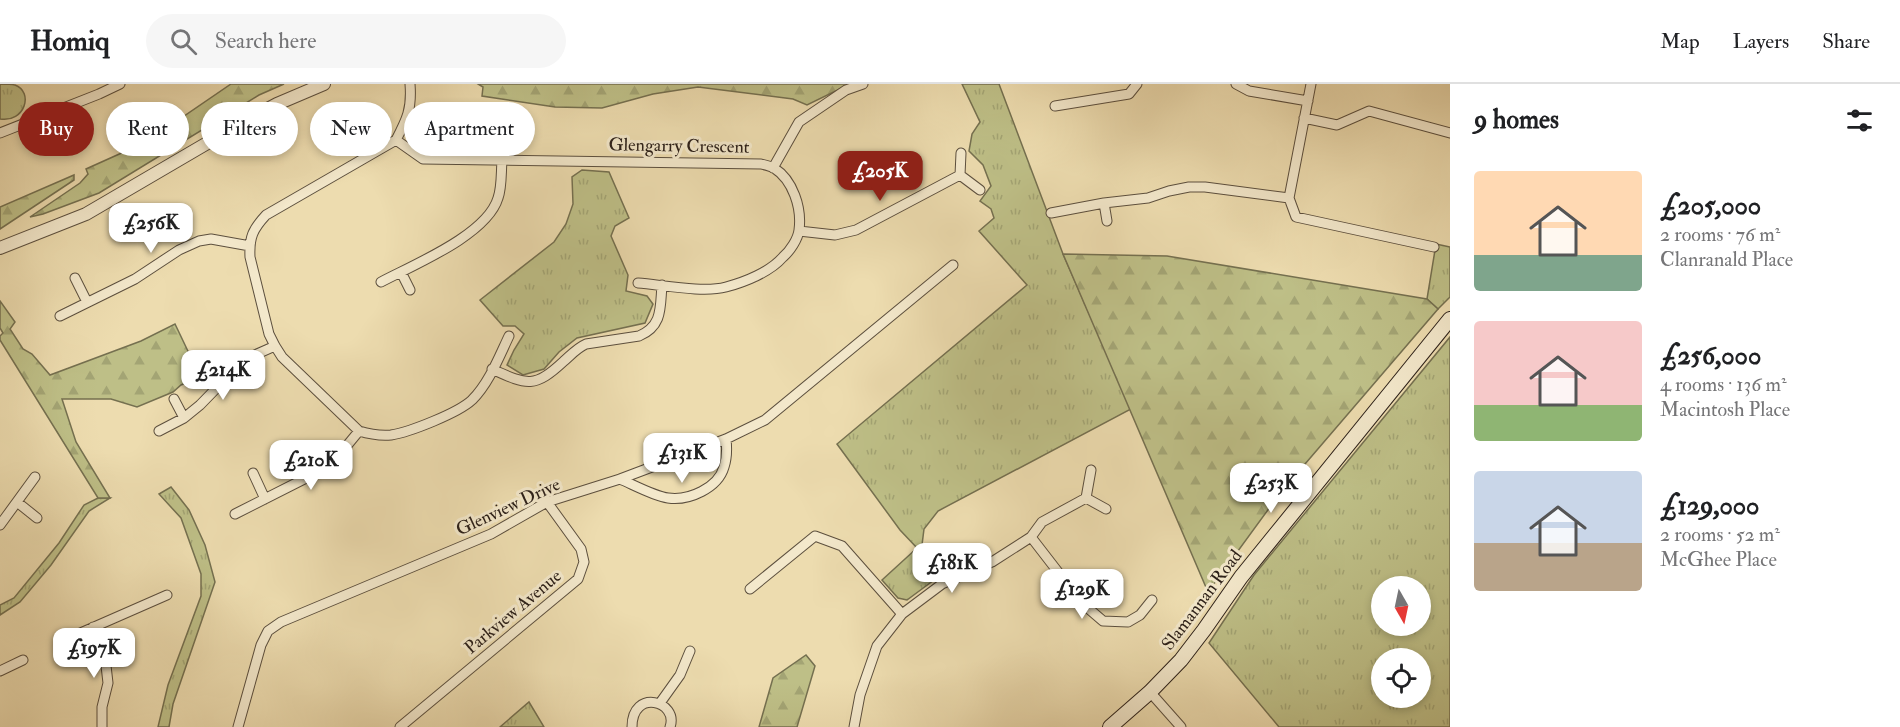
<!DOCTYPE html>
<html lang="en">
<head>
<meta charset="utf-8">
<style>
	:root { --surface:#fff; --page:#f6f6f6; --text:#202124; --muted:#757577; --line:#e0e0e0; --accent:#8f2418 }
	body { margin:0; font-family:"IM FELL Double Pica",serif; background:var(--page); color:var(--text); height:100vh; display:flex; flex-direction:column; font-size:22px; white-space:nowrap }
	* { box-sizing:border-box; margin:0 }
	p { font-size:20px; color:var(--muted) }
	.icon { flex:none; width:33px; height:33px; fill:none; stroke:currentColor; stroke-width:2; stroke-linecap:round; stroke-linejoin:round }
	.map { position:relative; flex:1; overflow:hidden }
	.drawer { display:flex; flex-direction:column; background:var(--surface); width:450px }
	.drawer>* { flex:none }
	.banner { position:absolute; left:18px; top:18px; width:570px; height:54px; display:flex; gap:12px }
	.needle { width:39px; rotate:171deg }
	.fabs { position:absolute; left:1371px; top:492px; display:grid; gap:12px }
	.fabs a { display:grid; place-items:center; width:60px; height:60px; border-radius:50%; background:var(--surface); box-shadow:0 3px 9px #0003; font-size:30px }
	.price { position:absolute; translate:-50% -51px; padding:0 14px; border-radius:12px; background:#fff; color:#222; font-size:20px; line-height:39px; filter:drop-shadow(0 2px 3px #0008) }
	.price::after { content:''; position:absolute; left:50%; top:36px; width:18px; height:14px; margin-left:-9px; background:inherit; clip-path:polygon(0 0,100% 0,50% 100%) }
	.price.current { background:var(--accent); color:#fff }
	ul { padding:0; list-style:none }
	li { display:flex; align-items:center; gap:18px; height:150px; padding:0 24px }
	li span { display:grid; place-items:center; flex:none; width:168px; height:120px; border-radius:6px; color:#555 }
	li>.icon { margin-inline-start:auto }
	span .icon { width:72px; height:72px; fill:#fffc; stroke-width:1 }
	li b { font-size:26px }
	h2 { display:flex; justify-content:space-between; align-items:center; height:72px; padding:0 24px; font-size:26px }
	.pill { padding:0 21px; border-radius:27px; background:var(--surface); box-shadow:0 3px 9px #0003; font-size:21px; line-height:54px }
	.pill.current { background:var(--accent); color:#fff }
	header { display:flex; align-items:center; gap:36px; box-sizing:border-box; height:84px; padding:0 30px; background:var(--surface); border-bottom:2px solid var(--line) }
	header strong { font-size:28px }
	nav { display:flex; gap:33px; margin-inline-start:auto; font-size:21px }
	.search { width:420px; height:54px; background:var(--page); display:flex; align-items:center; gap:15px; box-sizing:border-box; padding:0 21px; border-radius:33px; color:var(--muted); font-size:22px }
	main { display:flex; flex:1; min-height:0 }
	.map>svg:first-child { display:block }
</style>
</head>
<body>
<header>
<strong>Homiq</strong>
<div class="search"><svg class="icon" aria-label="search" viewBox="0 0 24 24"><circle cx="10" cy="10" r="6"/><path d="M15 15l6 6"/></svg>Search here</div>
<nav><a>Map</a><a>Layers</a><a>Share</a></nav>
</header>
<main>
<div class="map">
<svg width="1450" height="643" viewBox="0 0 1450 643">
	<defs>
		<pattern id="grass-tufts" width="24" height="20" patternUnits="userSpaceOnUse" patternTransform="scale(1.5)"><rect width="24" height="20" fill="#bebf87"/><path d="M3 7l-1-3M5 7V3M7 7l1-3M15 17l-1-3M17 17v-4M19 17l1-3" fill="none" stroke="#a3a474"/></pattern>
		<pattern id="forest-firs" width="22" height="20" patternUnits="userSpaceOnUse" patternTransform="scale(1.5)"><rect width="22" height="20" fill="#bebf87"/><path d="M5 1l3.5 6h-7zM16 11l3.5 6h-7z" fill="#a3a474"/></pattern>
	</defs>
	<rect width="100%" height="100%" fill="#eddcaf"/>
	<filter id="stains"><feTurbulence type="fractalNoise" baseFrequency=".00333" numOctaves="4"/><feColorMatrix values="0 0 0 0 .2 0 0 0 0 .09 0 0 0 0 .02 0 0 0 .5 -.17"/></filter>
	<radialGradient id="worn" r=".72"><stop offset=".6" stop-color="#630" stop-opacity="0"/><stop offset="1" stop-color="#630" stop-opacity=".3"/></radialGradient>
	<!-- grass -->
	<path fill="url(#grass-tufts)" stroke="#757050" stroke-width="1.5" fill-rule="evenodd" d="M0,0C4,0 11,0 15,1C34,8 25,39 0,35Z
		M962,0H999L1063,170L1131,325L938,427L924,445L922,461L934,496L907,516L898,514L882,496L917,464L900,446L837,360L1027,201L979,147L994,134L991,125L980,117L991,102L983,81L969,67L972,50L980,38Z
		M582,86L609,88L629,134L615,142L611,152L628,191L626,207L647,212L653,220L645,239L577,254L559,268L544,285L523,291L507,281L514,266L524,250L515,242H503L480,216L554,158L566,140L573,120L572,93Z
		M1436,160L1450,163V213L1438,225L1427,215Z
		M1450,253V643H1279L1209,559L1254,491ZM1382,502H1420V542H1382ZM1382,574H1420V614H1382Z
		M171,403L189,426L205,461L215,498L173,620L169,643H158L168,601L201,512V490L181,434L159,410Z
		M98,414H110L89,427L51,481L20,518L0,531V521L14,514L59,459L84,421Z
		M529,618L544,643H500Z"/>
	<!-- forest -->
	<path fill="url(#forest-firs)" stroke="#757050" stroke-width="1.5" d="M231,0H284L259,11L99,109L43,130L30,133L80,99L88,90L86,85L146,58Z
		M478,0H850L807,21L793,15L698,3L653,10L602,24L555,23L482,12L483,3Z
		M74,91V96L0,145V123Z
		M1063,170L1167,172L1427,215L1438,225L1281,408L1208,508Z
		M0,217L15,238L10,245L23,265L32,270L50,291L141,257L175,240L196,284L194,293L191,297L181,301L173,308L137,323L111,315H62L76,358L110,414H98L0,256V252L3,249L0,244Z
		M806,571L815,582L797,643H759L773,594Z"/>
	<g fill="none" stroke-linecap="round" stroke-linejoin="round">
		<defs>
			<path id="minor" d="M410,0C412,25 407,35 396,56L266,131C253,145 249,153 250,173L269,250L275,262L282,273L359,347C369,350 380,352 391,351C410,348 458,329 472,316C489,299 499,273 509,252
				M1236,0L1249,7L1308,17
				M1055,22L1129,10L1137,0
				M1304,34L1337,41L1369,27L1450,49
				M0,49L99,10L120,0
				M396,56L423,75L761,80C765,81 770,82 774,84C793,96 802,124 799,146C798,155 790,167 783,173C770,188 745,198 726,203C703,209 663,201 638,199
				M961,69L960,91L980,106
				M773,84L799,38L846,6L863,0
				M1289,114L1296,133L1434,163
				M1289,114L1311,0
				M1104,119L1107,137
				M1051,129L1104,119L1148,114L1169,107L1189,103H1205L1289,114
				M799,147L835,151L856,146L960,91
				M401,188L410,206
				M75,194L87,218
				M381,198C413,181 487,151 498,114C502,103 501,88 502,77
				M60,232L135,195L179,166L199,157L211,155L250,162
				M492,285C527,301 534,305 564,277C571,271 577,264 586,260L639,252C663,242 660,223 662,201
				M174,315L184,334
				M159,347L184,334L200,321L235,285L248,274L275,262
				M1091,386L1086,414L1106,425
				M253,389L265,415
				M620,395C634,401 654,412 668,414C689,417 718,404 724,383C727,374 727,364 726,355
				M17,418L37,434
				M235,430L316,389L340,370L359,347
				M0,441L35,393
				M1031,453L1082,519L1103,537L1128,538L1140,531L1152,516
				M750,505L815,452L842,462L902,530
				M93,543L105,573L108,599L102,623V643
				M78,550L167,511
				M0,587L23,576
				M1150,608L1181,643
				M660,619L680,591L690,567
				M238,643L261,561L268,547L281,538L491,450L547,418L620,395L726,355L765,336L953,181
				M400,643L578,495L584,478L581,465L547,418
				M632,643C632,604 679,617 670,643
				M854,643L860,611L877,562L902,530L942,500L992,478L1031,453L1042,438L1086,414"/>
			<path id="tertiary" d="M0,164L86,130L245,37L277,20L324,0"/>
			<path id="secondary" d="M1110,643L1150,608L1181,576L1204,546L1241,493L1450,235"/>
		</defs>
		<!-- minor casing -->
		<use href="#minor" stroke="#5c4f3e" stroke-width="11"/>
		<!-- tertiary casing -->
		<use href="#tertiary" stroke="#5c4f3e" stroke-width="14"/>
		<!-- secondary casing -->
		<use href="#secondary" stroke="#2c2019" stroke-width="16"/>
		<!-- minor -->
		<use href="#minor" stroke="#f3e8cb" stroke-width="9"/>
		<!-- tertiary -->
		<use href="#tertiary" stroke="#f3e8cb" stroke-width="12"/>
		<!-- secondary -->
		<use href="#secondary" stroke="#f3e8cb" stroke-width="14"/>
	</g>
	<g text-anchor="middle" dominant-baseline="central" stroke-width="6" stroke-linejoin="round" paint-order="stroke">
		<!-- street labels -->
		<g font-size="18" fill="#2c2019" stroke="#f3e8cb">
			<text transform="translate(679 62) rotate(1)">Glengarry Crescent</text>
			<text transform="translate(508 423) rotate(-25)">Glenview Drive</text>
			<text transform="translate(1202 516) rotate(-53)">Slamannan Road</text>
			<text transform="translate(513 528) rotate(-40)">Parkview Avenue</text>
		</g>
	</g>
	<rect width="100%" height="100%" filter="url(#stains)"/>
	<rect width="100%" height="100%" fill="url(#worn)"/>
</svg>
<div class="fabs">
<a><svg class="needle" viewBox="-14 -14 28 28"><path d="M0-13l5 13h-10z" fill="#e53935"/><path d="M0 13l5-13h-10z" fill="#757577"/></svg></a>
<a><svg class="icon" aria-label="locate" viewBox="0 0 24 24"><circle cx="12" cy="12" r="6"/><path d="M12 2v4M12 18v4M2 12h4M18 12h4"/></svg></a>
</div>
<b class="price current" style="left:880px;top:118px">£205K</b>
<b class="price" style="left:151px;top:170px">£256K</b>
<b class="price" style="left:223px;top:317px">£214K</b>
<b class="price" style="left:682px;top:400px">£131K</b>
<b class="price" style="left:311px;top:407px">£210K</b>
<b class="price" style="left:1271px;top:430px">£253K</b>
<b class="price" style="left:952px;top:510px">£181K</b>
<b class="price" style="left:1082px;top:536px">£129K</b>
<b class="price" style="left:94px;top:595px">£197K</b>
<div class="banner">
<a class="pill current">Buy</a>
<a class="pill">Rent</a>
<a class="pill">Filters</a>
<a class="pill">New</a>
<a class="pill">Apartment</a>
</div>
</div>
<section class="drawer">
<h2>9 homes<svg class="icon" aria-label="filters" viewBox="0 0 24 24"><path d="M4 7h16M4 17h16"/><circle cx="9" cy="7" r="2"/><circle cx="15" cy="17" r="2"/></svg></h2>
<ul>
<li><span style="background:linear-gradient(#ffd9b3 70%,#7fa58c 0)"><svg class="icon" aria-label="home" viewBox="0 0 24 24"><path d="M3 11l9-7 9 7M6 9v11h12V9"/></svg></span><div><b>£205,000</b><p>2 rooms · 76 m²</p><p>Clanranald Place</p></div></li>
<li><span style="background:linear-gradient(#f6c9c9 70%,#8fb573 0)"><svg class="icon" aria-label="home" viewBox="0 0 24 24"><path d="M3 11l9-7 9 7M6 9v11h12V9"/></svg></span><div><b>£256,000</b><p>4 rooms · 136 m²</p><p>Macintosh Place</p></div></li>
<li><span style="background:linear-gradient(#c9d6e8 60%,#b9a48a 0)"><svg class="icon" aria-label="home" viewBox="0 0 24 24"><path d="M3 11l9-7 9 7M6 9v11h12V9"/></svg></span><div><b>£129,000</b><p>2 rooms · 52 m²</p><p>McGhee Place</p></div></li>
</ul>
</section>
</main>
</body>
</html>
